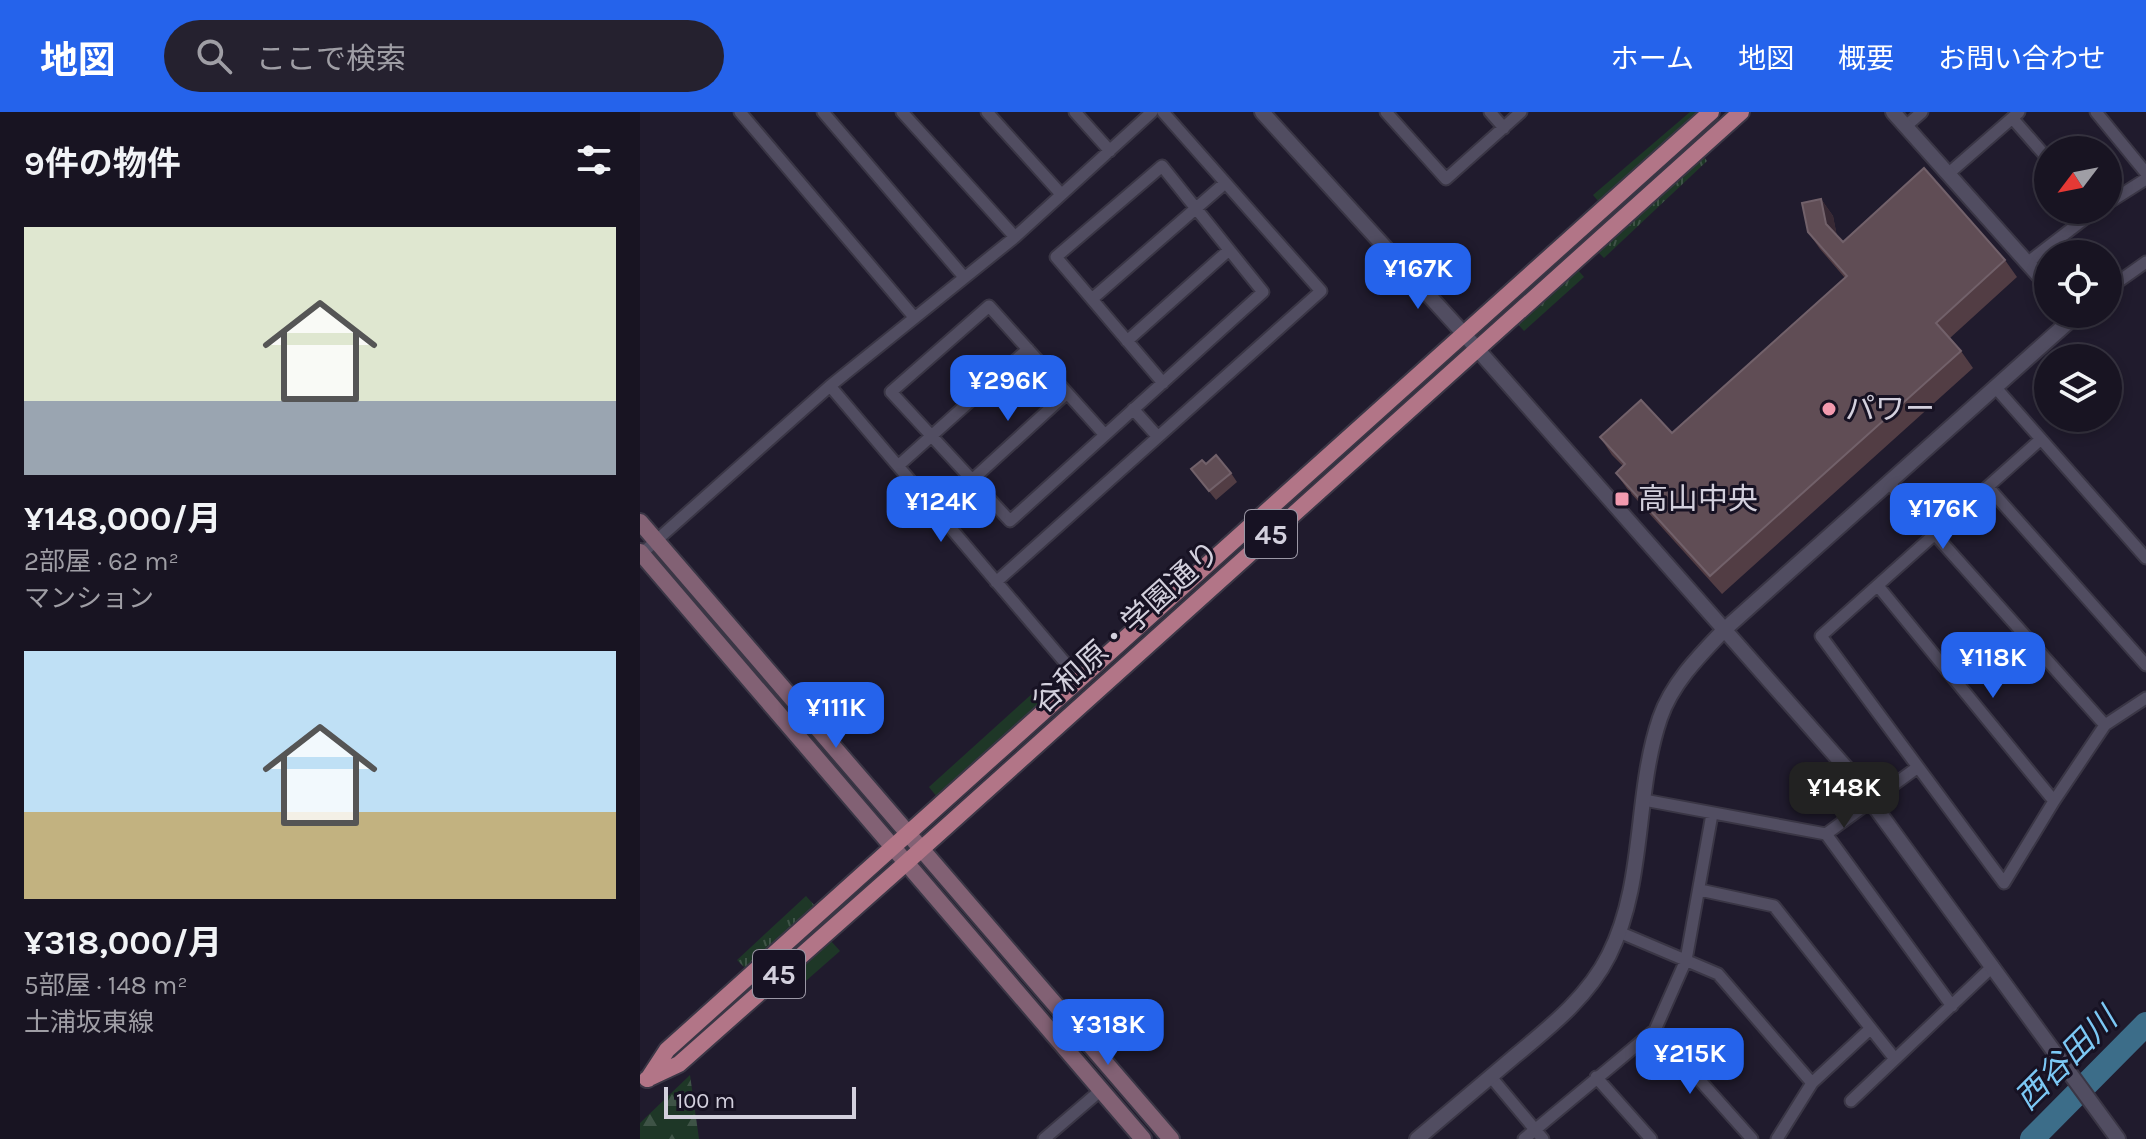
<!DOCTYPE html>
<html lang="ja">
<head>
<meta charset="utf-8">
<style>
	:root { --surface:#181422; --page:#25212f; --text:#f1f3f6; --muted:#9f9ea5; --line:#363340; --accent:#2563eb }
	body { margin:0; font-family:Karla,"Noto Sans JP",sans-serif; background:var(--page); color:var(--text); height:100vh; display:flex; flex-direction:column; font-size:30px; white-space:nowrap }
	* { box-sizing:border-box; margin:0 }
	p { font-size:26px; color:var(--muted) }
	.icon { flex:none; width:44px; height:44px; fill:none; stroke:currentColor; stroke-width:2; stroke-linecap:round; stroke-linejoin:round }
	.map { position:relative; flex:1; overflow:hidden }
	.details { display:flex; flex-direction:column; background:var(--surface); width:640px }
	.details>* { flex:none }
	.needle { width:52px; rotate:238deg }
	.fabs { position:absolute; left:1394px; top:24px; display:grid; gap:16px }
	.fabs a { display:grid; place-items:center; width:88px; height:88px; border-radius:50%; background:var(--surface); box-shadow:0 4px 12px #0003,0 0 0 2px var(--line); font-size:40px }
	.scale { position:absolute; left:24px; bottom:20px; width:192px; box-sizing:border-box; padding-left:8px; border:4px solid #d3d0dd; border-top:0; font-size:22px; line-height:28px; white-space:nowrap; color:#d3d0dd; -webkit-text-stroke:6px #171223; paint-order:stroke }
	.price { position:absolute; translate:-50% -68px; padding:0 18px; border-radius:16px; background:var(--accent); color:#fff; font-size:26px; line-height:52px; filter:drop-shadow(0 2px 4px #0008) }
	.price::after { content:''; position:absolute; left:50%; top:48px; width:24px; height:18px; margin-left:-12px; background:inherit; clip-path:polygon(0 0,100% 0,50% 100%) }
	.price.active { background:#222; color:#fff }
	ul { padding:0; list-style:none }
	li { display:grid; align-content:center; gap:16px; height:424px; padding:0 24px }
	li span { display:grid; place-items:center; height:248px; border-radius:0px; color:#555 }
	li>.icon { margin-inline-start:auto }
	span .icon { width:144px; height:144px; fill:#fffc; stroke-width:1 }
	li b { font-size:34px }
	h2 { display:flex; justify-content:space-between; align-items:center; height:96px; padding:0 24px; font-size:34px }
	header { display:flex; align-items:center; gap:48px; box-sizing:border-box; height:112px; padding:0 40px; background:var(--accent); color:#fff }
	header strong { font-size:38px }
	nav { display:flex; gap:44px; margin-inline-start:auto; font-size:28px }
	.search { width:560px; height:72px; background:var(--page); display:flex; align-items:center; gap:20px; box-sizing:border-box; padding:0 28px; border-radius:44px; color:var(--muted); font-size:30px }
	main { display:flex; flex:1; min-height:0 }
	.map>svg:first-child { display:block }
</style>
</head>
<body>
<header>
<strong>地図</strong>
<div class="search"><svg class="icon" aria-label="search" viewBox="0 0 24 24"><circle cx="10" cy="10" r="6"/><path d="M15 15l6 6"/></svg>ここで検索</div>
<nav><a>ホーム</a><a>地図</a><a>概要</a><a>お問い合わせ</a></nav>
</header>
<main>
<section class="details">
<h2>9件の物件<svg class="icon" aria-label="filters" viewBox="0 0 24 24"><path d="M4 7h16M4 17h16"/><circle cx="9" cy="7" r="2"/><circle cx="15" cy="17" r="2"/></svg></h2>
<ul>
<li><span style="background:linear-gradient(#dfe7d0 70%,#9aa5b1 0)"><svg class="icon" aria-label="home" viewBox="0 0 24 24"><path d="M3 11l9-7 9 7M6 9v11h12V9"/></svg></span><div><b>¥148,000/月</b><p>2部屋 · 62 m²</p><p>マンション</p></div></li>
<li><span style="background:linear-gradient(#bfe0f5 65%,#c2b280 0)"><svg class="icon" aria-label="home" viewBox="0 0 24 24"><path d="M3 11l9-7 9 7M6 9v11h12V9"/></svg></span><div><b>¥318,000/月</b><p>5部屋 · 148 m²</p><p>土浦坂東線</p></div></li>
</ul>
</section>
<div class="map">
<svg width="1506" height="1027" viewBox="0 0 1506 1027">
	<defs>
		<pattern id="grass-tufts" width="24" height="20" patternUnits="userSpaceOnUse" patternTransform="scale(2)"><rect width="24" height="20" fill="#1e3727"/><path d="M3 7l-1-3M5 7V3M7 7l1-3M15 17l-1-3M17 17v-4M19 17l1-3" fill="none" stroke="#3e5346"/></pattern>
		<pattern id="forest-firs" width="22" height="20" patternUnits="userSpaceOnUse" patternTransform="scale(2)"><rect width="22" height="20" fill="#1e3727"/><path d="M5 1l3.5 6h-7zM16 11l3.5 6h-7z" fill="#3e5346"/></pattern>
	</defs>
	<rect width="100%" height="100%" fill="#201b2d"/>
	<!-- grass -->
	<path fill="url(#grass-tufts)" d="M1050,0H1059L959,90L953,83Z
		M1064,45L1067,49L964,146L958,140Z
		M937,157L944,165L884,219L877,211Z
		M393,581L401,591L297,685L289,675Z
		M166,784L175,794L106,857L97,848Z
		M191,829L200,839L151,882L143,872Z"/>
	<!-- forest -->
	<path fill="url(#forest-firs)" d="M50,963L59,1027H0V1011Z"/>
	<g fill="none" stroke-linecap="round" stroke-linejoin="round">
		<!-- river -->
		<path stroke="#3c6d89" stroke-width="24" d="M1392,1027L1506,912"/>
		<defs>
			<path id="minor" d="M100,0L274,205
				M183,0L324,165
				M262,0L375,125
				M347,0L421,82
				M435,0L470,39
				M746,0L806,67L881,0
				M850,0L864,16
				M1456,0L1506,61
				M1373,7L1408,47
				M1266,14L1282,0
				M1308,62L1379,0
				M1468,91L1506,67
				M1387,151L1456,98
				M1468,177L1506,150
				M452,187L585,71
				M487,229L589,138
				M190,274L439,567
				M1356,276L1506,446
				M493,297L518,325
				M465,323L349,194L251,280L370,409L623,180L522,54L416,145L523,271
				M1401,327L1181,524L1364,771L1414,689
				M258,354L388,237
				M332,368L427,281
				M1249,371L1465,613L1506,586
				M1348,375L1506,553
				M0,443L190,274L375,125L512,0
				M356,470L681,179L523,0
				M1238,474L1414,689L1465,613
				M1004,688L1186,722L1312,894
				M1186,722L1278,655
				M1060,778L1134,794L1255,947
				M979,820L1078,862L1172,971
				M1015,918L1112,1027
				M851,965L903,1027
				M956,965L1011,1027
				M1211,989L1353,854
				M404,1027L461,978
				M884,1027L1015,918L1046,848L1072,702
				M1137,1027L1172,971L1229,918"/>
			<path id="tertiary" d="M622,0L824,222L1208,658L1478,1027
				M1253,0L1408,174
				M777,1027C810,999 842,972 875,944C910,915 948,885 969,843C1006,770 994,682 1020,606C1032,571 1060,543 1084,518L1435,204L1433,202"/>
			<path id="secondary" d="M0,410L531,1027
				M0,440L503,1027"/>
			<path id="primary" d="M7,967L39,952L267,750L1101,0
				M8,967L27,938L1071,0"/>
		</defs>
		<!-- minor casing -->
		<use href="#minor" stroke="#3a3645" stroke-width="15"/>
		<!-- tertiary casing -->
		<use href="#tertiary" stroke="#3a3645" stroke-width="18"/>
		<!-- secondary casing -->
		<use href="#secondary" stroke="#3a3645" stroke-width="20"/>
		<!-- primary casing -->
		<use href="#primary" stroke="#3a3645" stroke-width="20"/>
		<!-- minor -->
		<use href="#minor" stroke="#514d61" stroke-width="11"/>
		<!-- tertiary -->
		<use href="#tertiary" stroke="#514d61" stroke-width="14"/>
		<!-- secondary -->
		<use href="#secondary" stroke="#826174" stroke-width="16"/>
		<!-- primary -->
		<use href="#primary" stroke="#b27587" stroke-width="16"/>
	</g>
	<!-- wall -->
	<path fill="#523d44" d="M1181,87L1193,104L1197,125L1203,130L1365,148L1377,165L1310,226L1321,239L1333,256L1082,482L988,378L976,361L983,354L972,343L960,325L1032,321L1205,166L1180,137L1168,120Z
		M566,352L591,361L597,370L576,388L551,357Z"/>
	<!-- shaded-wall -->
	<path fill="#382934" d="M1181,87L1193,104L1198,129L1186,112Z"/>
	<!-- building -->
	<path fill="#604d55" stroke="#72616a" stroke-width="2" d="M1284,56L1365,148L1296,211L1321,239L1070,464L976,361L985,352L960,325L1001,288L1032,321L1207,164L1168,120L1162,91L1181,87L1186,112L1203,130Z
		M576,343L591,361L569,379L551,357L562,348L566,352Z"/>
	<!-- markers -->
	<g fill="#f29aaf" stroke="#171223" stroke-width="3">
		<circle cx="1189" cy="297" r="8"/>
		<rect x="974" y="379" width="16" height="16" rx="4"/>
	</g>
	<g text-anchor="middle" dominant-baseline="central" stroke-width="6" stroke-linejoin="round" paint-order="stroke">
		<!-- shield labels -->
		<g fill="#171223" stroke="#9b97a5" stroke-width="2">
			<rect x="605" y="398" width="52" height="48" rx="6"/>
			<rect x="113" y="838" width="52" height="48" rx="6"/>
		</g>
		<g font-size="28" font-weight="bold" fill="#d3d0dd">
			<text x="631" y="422">45</text>
			<text x="139" y="862">45</text>
		</g>
		<!-- poi labels -->
		<g font-size="30" fill="#d3d0dd" stroke="#171223" text-anchor="start">
			<text x="1205" y="297">パワー</text>
			<text x="998" y="387">高山中央</text>
		</g>
		<!-- street labels -->
		<g font-size="30" fill="#d3d0dd" stroke="#171223">
			<text transform="translate(486 515) rotate(-42)">谷和原・学園通り</text>
		</g>
		<!-- water labels -->
		<g font-size="32" font-style="italic" fill="#7cc8f5" stroke="#171223">
			<text transform="translate(1426 947) rotate(-45)">西谷田川</text>
		</g>
	</g>
</svg>
<div class="fabs">
<a><svg class="needle" viewBox="-14 -14 28 28"><path d="M0-13l5 13h-10z" fill="#e53935"/><path d="M0 13l5-13h-10z" fill="#9f9ea5"/></svg></a>
<a><svg class="icon" aria-label="locate" viewBox="0 0 24 24"><circle cx="12" cy="12" r="6"/><path d="M12 2v4M12 18v4M2 12h4M18 12h4"/></svg></a>
<a><svg class="icon" aria-label="layers" viewBox="0 0 24 24"><path d="M12 4l9 5-9 5-9-5zM3 14l9 5 9-5"/></svg></a>
</div>
<div class="scale">100 m</div>
<b class="price" style="left:778px;top:199px">¥167K</b>
<b class="price" style="left:368px;top:311px">¥296K</b>
<b class="price" style="left:301px;top:432px">¥124K</b>
<b class="price" style="left:1303px;top:439px">¥176K</b>
<b class="price" style="left:1353px;top:588px">¥118K</b>
<b class="price" style="left:196px;top:638px">¥111K</b>
<b class="price active" style="left:1204px;top:718px">¥148K</b>
<b class="price" style="left:468px;top:955px">¥318K</b>
<b class="price" style="left:1050px;top:984px">¥215K</b>
</div>
</main>
</body>
</html>
